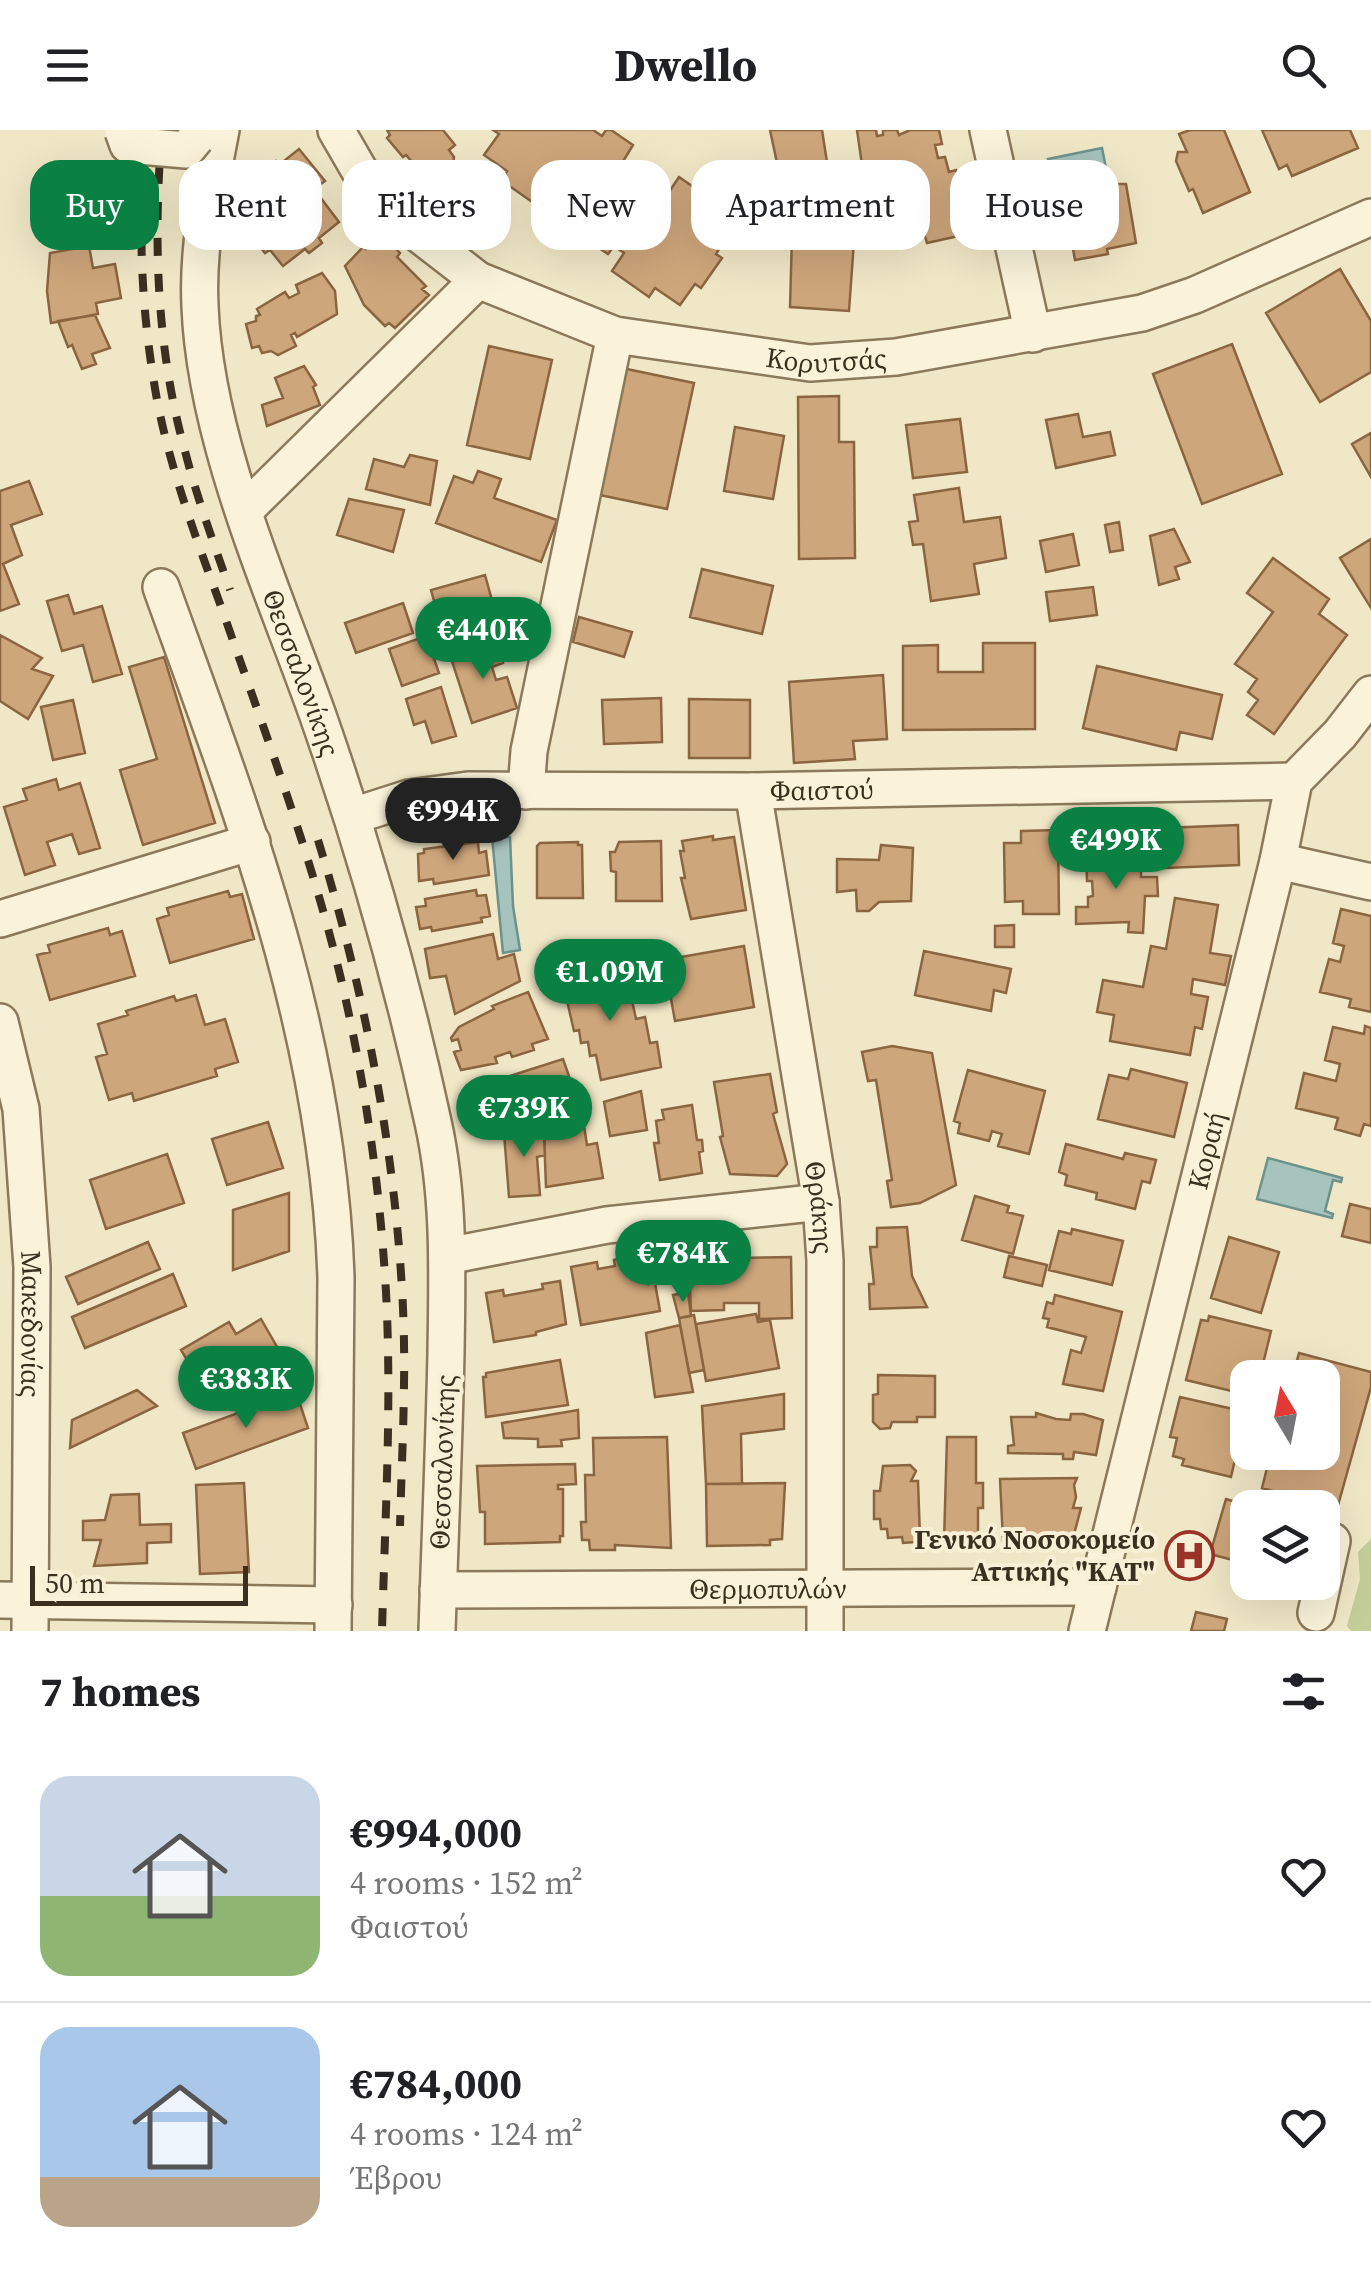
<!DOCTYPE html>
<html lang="en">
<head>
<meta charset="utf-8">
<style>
	:root { --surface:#fff; --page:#f2f2f2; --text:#202124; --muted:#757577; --line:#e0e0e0; --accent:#0b8043 }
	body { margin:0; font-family:"Source Serif 4",serif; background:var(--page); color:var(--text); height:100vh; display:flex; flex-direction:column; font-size:38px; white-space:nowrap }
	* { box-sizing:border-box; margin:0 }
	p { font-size:32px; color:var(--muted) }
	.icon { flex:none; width:55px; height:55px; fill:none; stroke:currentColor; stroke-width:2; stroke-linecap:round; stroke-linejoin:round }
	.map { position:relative; height:1501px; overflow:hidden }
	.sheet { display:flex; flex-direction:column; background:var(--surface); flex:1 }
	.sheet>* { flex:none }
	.banner { position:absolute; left:30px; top:30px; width:1312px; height:90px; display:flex; gap:20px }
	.needle { width:65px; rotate:350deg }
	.controls { position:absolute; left:1230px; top:1230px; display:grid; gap:20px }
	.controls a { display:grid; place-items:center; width:110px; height:110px; border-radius:20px; background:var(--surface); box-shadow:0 10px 40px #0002; font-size:50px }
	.scale { position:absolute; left:30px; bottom:25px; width:218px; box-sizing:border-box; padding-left:10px; border:5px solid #3b2f1f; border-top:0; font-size:28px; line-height:35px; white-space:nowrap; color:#3b2f1f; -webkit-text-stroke:8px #f7f0d6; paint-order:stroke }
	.price { position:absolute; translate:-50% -85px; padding:0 22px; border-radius:35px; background:var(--accent); color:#fff; font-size:32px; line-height:65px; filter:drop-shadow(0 2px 5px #0008) }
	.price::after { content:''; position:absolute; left:50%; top:60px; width:30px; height:22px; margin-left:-15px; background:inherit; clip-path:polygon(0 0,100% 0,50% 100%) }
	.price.active { background:#222; color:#fff }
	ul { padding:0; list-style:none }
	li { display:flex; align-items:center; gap:30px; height:250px; padding:0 40px }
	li+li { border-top:2px solid var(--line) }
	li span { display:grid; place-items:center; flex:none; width:280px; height:200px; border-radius:30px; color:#555 }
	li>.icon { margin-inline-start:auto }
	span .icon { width:120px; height:120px; fill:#fffc; stroke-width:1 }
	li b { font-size:42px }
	h2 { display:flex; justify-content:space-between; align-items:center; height:120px; padding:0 40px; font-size:42px }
	.pill { padding:0 35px; border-radius:30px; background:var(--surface); box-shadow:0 10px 40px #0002; font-size:35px; line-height:90px }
	.pill.active { background:var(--accent); color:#fff }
	header { display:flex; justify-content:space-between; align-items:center; height:130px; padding:0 40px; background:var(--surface); font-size:45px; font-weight:700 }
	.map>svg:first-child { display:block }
</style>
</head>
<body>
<header><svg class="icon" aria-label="menu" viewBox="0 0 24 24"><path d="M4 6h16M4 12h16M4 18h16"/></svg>Dwello<svg class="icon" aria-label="search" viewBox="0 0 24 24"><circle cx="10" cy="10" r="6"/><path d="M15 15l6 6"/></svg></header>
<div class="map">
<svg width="1371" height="1501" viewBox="0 0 1371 1501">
	<rect width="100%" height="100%" fill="#f0e7c6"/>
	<!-- green -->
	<path fill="#c3ce99" d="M1371,1409V1501H1351L1347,1496L1360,1449L1358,1422Z"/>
	<!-- water -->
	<path fill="#a7c3bd" stroke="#6d928c" stroke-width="2.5" d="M1102,18L1107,43L1053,54L1048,29Z
		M492,707H510L513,776L520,820L503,823Z
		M1268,1028L1342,1048L1341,1052L1333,1050L1325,1081L1333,1084L1332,1088L1257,1069Z"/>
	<!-- building -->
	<path fill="#cea67b" stroke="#8b6540" stroke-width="2.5" d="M387,0H443L455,15L449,20L454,27L451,56L440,65L406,25L403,27L387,8L390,5Z
		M493,0H593L602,6L606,0H611L633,15L622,33L632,41L638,32L661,48L655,57L667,65L679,47L715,72L709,80L732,97L716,124L722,128L701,158L695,154L680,175L655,158L649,167L612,141L624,123L614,116L608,124L584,108L596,91L585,83L578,92L555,76L562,67L550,59L538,76L501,50L507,41L484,25L499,4Z
		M770,0H822L829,45L811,49L810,43L781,52Z
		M857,0H876L877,6L883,5V0H897L899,5L910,0H939L942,14L935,15L938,28L945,27L949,42L956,40L963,74L956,76L963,105L927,113L911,58L916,57L914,49L875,62L869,33L862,35Z
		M1190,0H1224L1250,62L1203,83L1193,59L1189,61L1176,31L1178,22H1187L1179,4Z
		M1262,0H1350L1358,18L1292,46L1287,35L1279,39Z
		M299,19L325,51L314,59L339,92L319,108L322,113L309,123L305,119L283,136L270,120L265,123L251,105L272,88L267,81L261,86L243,64L267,45L264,40L276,31L279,35Z
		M1113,54H1126L1136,113L1107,119L1108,124L1075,130L1065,75L1081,72L1079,60Z
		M817,84L833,86L838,93L839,103L831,109L854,111L849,181L790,177L792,106L815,108L808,98Z
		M382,104L400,123L397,127L426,156L422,159L429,165L395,198L389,193L385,196L364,175L345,136L364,116L366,119Z
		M89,116L93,138L115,134L121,168L96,173L98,184L51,193L47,161L50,123Z
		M1340,139L1371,191V242L1320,272L1266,183Z
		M322,143L335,161L337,184L297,207L295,203L291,205L296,216L278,225L271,221L262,223L259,216L252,218L246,194L256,191V186L260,185L257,179L285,162L289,168L299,163L296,155Z
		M95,185L110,218L92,224L96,234L82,239L72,215L68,217L58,191Z
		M1232,214L1282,344L1202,374L1153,244Z
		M489,216L552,230L530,329L467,315Z
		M304,236L316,255L313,257L320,275L267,296L262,275L283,268L275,248Z
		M622,238L694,253L667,379L595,364Z
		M839,266V312H854L855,428L799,429L798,267Z
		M1078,284L1083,307L1110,302L1115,325L1056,338L1046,290Z
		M960,289L967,342L913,348L906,295Z
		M735,297L784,306L773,369L724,361Z
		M1371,303V347L1352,314Z
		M410,325L437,331L430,375L366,359L374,329L404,337Z
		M478,341L501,349L494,368L557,390L541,432L436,393L454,346L473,353Z
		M29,351L42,384L11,395L22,425L3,434L19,474L0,481V361Z
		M959,358L964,392L1000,387L1006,428L974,434L979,464L931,471L923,414L913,415L909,392L918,391L914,365Z
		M349,369L404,380L393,422L337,405Z
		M1119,392L1123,420L1110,422L1105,395Z
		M1174,399L1190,432L1175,437L1179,449L1159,455L1150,406Z
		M1073,404L1079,435L1046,442L1040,411Z
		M1371,409V478L1340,428Z
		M1273,428L1329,469L1319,484L1347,505L1274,604L1247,585L1258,570L1248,562L1257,549L1235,534L1273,482L1247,463Z
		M702,439L773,456L762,504L690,487Z
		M485,445L495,481L520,474L524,490L455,510L450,492H440L431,460Z
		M1093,457L1097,485L1050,491L1046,462Z
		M68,465L74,484L102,476L122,544L93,552L83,515L62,521L47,471Z
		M403,473L413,503L356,523L345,493Z
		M579,487L632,502L624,527L573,512Z
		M0,505L42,528L32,539L53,546L28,589L0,571Z
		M426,506L439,543L402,556L389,519Z
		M496,510L503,533L492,537L496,550L507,547L517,578L472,593L450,525Z
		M983,513H1035V599L903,600V516L938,515V542H983Z
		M164,527L215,693L143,715L120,640L157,629L129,537Z
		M1097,536L1222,565L1212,609L1180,602L1176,620L1083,598Z
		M883,545L887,609L853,611L855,629L794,633L789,552Z
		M441,557L456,606L432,613L425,591L414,595L406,569Z
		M661,568L662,612L604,614L602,570Z
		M689,569L750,570V628H689Z
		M73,570L85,623L53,630L41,577Z
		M56,649L59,660L80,653L100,718L79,724L72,704L47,712L55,735L25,745L4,677L27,670L23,659Z
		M1238,695L1239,735L1165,738L1163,698Z
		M1058,700L1059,784H1023V771L1005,772L1004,713H1021V701Z
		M713,706V710L734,707L746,780L691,789L681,748H685L680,721H684L682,711Z
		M661,711L662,771H616V742L611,741L610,722H615L619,712Z
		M478,712L479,723L486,721L489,745L434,754L433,749L419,751L418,724L424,723V719Z
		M578,712V715H582L583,768H537V716L540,713Z
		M881,715L913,718L911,771L879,772L869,781H857L856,760L837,762V729L879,730Z
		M1124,722V741L1141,740V747H1157L1158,766H1145L1143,803L1128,802L1129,792L1076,794V777H1088V767L1093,766L1092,751H1087L1086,723Z
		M476,760L477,766L486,765L490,786L481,788L482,792L432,801L431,797L420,799L416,777L426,776L425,769Z
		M228,761L230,767L242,764L254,809L170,833L157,789L169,785L167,778Z
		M1175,768L1218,775L1210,823L1231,826L1225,855L1193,849L1191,864L1208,867L1202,899L1195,897L1190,925L1110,911L1114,885L1097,882L1103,850L1143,857L1151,816L1166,819Z
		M1341,779L1371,786V882L1349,877L1351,869L1320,862L1329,829L1340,832L1344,816L1333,813Z
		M1014,795V817H995V796Z
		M108,798L110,805L122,801L135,846L50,870L37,825L50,822L48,815Z
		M493,804L498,829L514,824L520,851L455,884L446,846L430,848L425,819Z
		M744,816L754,877L675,891L664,830Z
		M924,821L1011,839L1006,863L994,860L991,881L915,865Z
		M625,838L636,889L645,887L650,913L657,912L661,937L601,950L596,925L590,926L588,912L581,913L579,900L574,901L562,849Z
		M528,862L548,909L532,914L534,920L512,927L510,922L495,927L497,933L461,940L454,922L461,920L458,909L452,911L451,908L459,897L494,879L492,876Z
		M196,865L205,895L225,889L238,932L215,939L217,946L134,971L132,963L109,970L96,927L107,924L98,894L128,885L126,881L174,866L176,871Z
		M1365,896L1371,898V996L1364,994L1360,1006L1335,999L1338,988L1296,978L1304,943L1336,951L1340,934L1325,930L1333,897L1364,904Z
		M892,916L932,923L956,1055L920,1073L891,1077L887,1051L892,1050L876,950L868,951L862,922Z
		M563,929L578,972L519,991L511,985L499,958L501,953L512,949L510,946Z
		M1131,939L1187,953L1174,1007L1098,989L1109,945L1128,949Z
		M968,940L1045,961L1029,1024L998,1016L1002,1004L992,1001L989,1011L958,1003L960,993L954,991Z
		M770,944L777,982L773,984L787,1034L777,1046L730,1044L720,1007L723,1006L714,952Z
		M641,961L647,1000L610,1006L604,972Z
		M692,975L697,1010H702L703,1021L699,1022L702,1043L660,1050L654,1013H659L656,991L664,989L662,980Z
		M268,992L283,1038L227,1055L212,1009Z
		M544,993L545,1025L537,1027L540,1065L509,1067L504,1003Z
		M584,996L587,1015L597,1013L603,1048L546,1057L544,1005Z
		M1066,1014L1123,1029L1125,1023L1156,1030L1150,1053L1142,1051L1135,1079L1096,1069L1097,1063L1065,1055L1067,1045L1059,1042Z
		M167,1024L184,1073L106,1099L90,1050Z
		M289,1063V1121L233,1140V1080Z
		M975,1066L1009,1076L1007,1082L1023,1086L1013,1124L962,1110Z
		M1350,1074L1371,1079V1113L1342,1106Z
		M907,1097L912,1146L927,1177L870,1179L869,1154H874L870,1117H877V1098Z
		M1072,1099L1123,1111L1112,1155L1049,1140L1059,1101L1071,1104Z
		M1229,1107L1279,1122L1261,1183L1211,1168Z
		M148,1112L160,1139L78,1174L66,1147Z
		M643,1124L648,1154L655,1153L660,1181L581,1195L571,1137L597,1132L598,1139L615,1136L614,1130Z
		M1009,1126L1047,1135L1042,1156L1004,1147Z
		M791,1127L792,1188L759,1189V1173H724V1180L691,1181L690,1160H685L686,1129Z
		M173,1144L186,1176L85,1218L72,1187Z
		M560,1151L566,1194L536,1202V1205L494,1212L486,1163L503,1160L504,1166L543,1159L542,1154Z
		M688,1162L691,1186L679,1188L673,1165Z
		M1055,1165L1122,1182L1103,1261L1063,1254L1071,1220L1081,1223L1086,1207L1047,1197L1049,1189L1043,1188L1047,1172L1053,1174Z
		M756,1184L758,1192L770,1190L779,1238L706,1251L696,1194Z
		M694,1185L704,1240L689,1243L679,1188Z
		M1209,1186L1271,1201L1261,1242L1272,1245L1271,1248H1248V1265L1186,1250L1201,1190L1208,1191Z
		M261,1189L280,1222L208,1265L181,1220L229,1192L236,1204Z
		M680,1195L693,1262L655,1267L646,1203Z
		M1299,1223L1371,1242V1257L1337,1379L1262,1358L1271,1322H1322V1248H1292Z
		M560,1230L568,1275L486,1287L483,1247H486V1243Z
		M878,1245L935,1246V1287H917V1292H892L890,1298L880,1299L873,1292V1265L878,1264Z
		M137,1260L157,1276L70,1318L72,1290Z
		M296,1262L308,1298L196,1339L183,1303Z
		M784,1264V1299L741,1304L742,1354H706L702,1276Z
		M1180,1267L1246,1282L1231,1347L1182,1335L1184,1329L1173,1326L1177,1308L1170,1307Z
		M578,1280L579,1308L561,1310L562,1316L538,1317V1309L504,1308L502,1293Z
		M1036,1283L1056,1289L1070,1290L1071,1284H1083L1103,1290L1096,1325L1074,1322L1073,1329H1063V1324L1008,1323V1316L1014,1315L1011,1287H1036Z
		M667,1307L671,1418L615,1415V1420H590L589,1410H582L581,1392H586L585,1345H594L593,1308Z
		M947,1307H976V1353H983V1378H978V1412H944Z
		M575,1334L576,1354L558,1355V1359H563V1406H560V1412L485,1414V1382H480L477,1336Z
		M910,1335L916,1341L911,1351H918L920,1407H915V1412L903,1413L902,1407L888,1408L887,1399H881L880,1389H874V1361H880L883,1336Z
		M1077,1348L1074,1355L1076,1367L1073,1378H1081L1072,1412L1003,1411L1000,1349Z
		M244,1353L249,1442L200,1444L196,1355Z
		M785,1353L782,1409L770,1410V1415L707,1416L706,1354Z
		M139,1364L140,1395L171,1394V1412L147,1413V1433L94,1436L101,1410H83V1391L105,1390L111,1365Z
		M1226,1369L1255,1378H1248V1434L1210,1424Z
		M1196,1482L1227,1489L1224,1501H1191Z"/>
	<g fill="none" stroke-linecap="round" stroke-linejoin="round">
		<defs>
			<g id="minor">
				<path id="s1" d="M221,0C210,57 197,117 200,176C205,310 272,457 317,583C364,717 403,853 433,992C450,1068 447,1146 446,1223C444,1316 440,1408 437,1501"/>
				<path id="s2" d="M336,0L365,50L407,95L478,150L615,205L810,233L896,227L1142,183L1195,165L1371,87"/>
				<path d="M988,0L1033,204"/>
				<path d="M245,380L478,150"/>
				<path d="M161,457C243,685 328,902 336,1148L333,1501"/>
				<path d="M526,661L529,621L615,205"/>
				<path id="s3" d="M753,661L821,1072L825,1131V1501"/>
				<path id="s4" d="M353,686L409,668L468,660L753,661L1294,651"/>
				<path d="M1278,731L1371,752"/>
				<path d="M0,789L252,712"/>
				<path id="s5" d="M0,892L21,979L32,1137L30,1501"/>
				<path d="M447,1126L607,1095L821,1072"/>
				<path id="s6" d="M438,1460L1098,1457"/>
				<path d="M0,1470L334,1475"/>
				<path d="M1316,1483L1332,1411"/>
				<path id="s7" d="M1087,1501L1278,731L1294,651L1340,604L1371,564"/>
			</g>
		</defs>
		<!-- minor casing -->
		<use href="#minor" stroke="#8b795b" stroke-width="40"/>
		<!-- minor -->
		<use href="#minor" stroke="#faf3d9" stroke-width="35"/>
		<!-- rail -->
		<path stroke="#3b2f1f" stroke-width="8" stroke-dasharray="18 18" stroke-linecap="butt" d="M146,0C138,82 140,164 153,246C165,327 195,405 223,482C265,603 311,724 341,849C365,951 380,1057 386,1162C392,1275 385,1388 382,1501
			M162,0C153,107 156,217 185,321C197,368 214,414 230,460
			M318,710C363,856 393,1007 402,1159C407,1238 402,1318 400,1396"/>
		<defs>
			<path id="minor-bridge" d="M123,1L128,15L186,20L196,8"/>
		</defs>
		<!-- minor-bridge casing -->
		<use href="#minor-bridge" stroke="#8b795b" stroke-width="40" stroke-linecap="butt"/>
		<!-- minor-bridge -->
		<use href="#minor-bridge" stroke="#faf3d9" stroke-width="35"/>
	</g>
	<!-- icons -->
	<defs>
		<symbol id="hospital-ring" viewBox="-11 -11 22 22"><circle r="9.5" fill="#f7f0d6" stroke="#9c3329" stroke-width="1.5"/><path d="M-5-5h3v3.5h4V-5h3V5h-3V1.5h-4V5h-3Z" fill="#9c3329"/></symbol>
	</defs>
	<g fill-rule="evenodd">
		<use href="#hospital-ring" x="1162" y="1398" width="55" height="55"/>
	</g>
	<g text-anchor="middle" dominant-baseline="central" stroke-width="8" stroke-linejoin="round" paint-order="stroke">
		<!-- street labels -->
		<g font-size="28" fill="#3b2f1f" stroke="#f7f0d6">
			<text stroke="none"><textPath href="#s2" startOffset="570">Κορυτσάς</textPath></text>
			<text stroke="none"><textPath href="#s1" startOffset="560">Θεσσαλονίκης</textPath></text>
			<text stroke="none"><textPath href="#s4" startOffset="472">Φαιστού</textPath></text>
			<text stroke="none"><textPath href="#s7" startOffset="495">Κοραή</textPath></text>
			<text stroke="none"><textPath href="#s3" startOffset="422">Θράκης</textPath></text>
			<text stroke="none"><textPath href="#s5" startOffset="305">Μακεδονίας</textPath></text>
			<text transform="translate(442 1332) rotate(-88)">Θεσσαλονίκης</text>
			<text stroke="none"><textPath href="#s6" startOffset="330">Θερμοπυλών</textPath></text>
		</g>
		<!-- poi labels -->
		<g font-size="28" font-weight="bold" fill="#3b2f1f" stroke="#f7f0d6" text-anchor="end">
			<text x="1155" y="1409">Γενικό Νοσοκομείο<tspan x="1155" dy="32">Αττικής "ΚΑΤ"</tspan></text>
		</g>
	</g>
</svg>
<div class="controls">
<a><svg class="needle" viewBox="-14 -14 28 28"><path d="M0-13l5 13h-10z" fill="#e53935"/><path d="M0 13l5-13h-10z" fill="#757577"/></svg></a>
<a><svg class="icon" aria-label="layers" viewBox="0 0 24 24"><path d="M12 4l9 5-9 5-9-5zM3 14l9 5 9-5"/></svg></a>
</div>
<div class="scale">50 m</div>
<b class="price" style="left:483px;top:552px">€440K</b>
<b class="price active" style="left:453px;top:733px">€994K</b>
<b class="price" style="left:1116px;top:762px">€499K</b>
<b class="price" style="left:610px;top:894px">€1.09M</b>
<b class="price" style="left:524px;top:1030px">€739K</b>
<b class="price" style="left:683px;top:1175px">€784K</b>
<b class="price" style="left:246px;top:1301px">€383K</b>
<div class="banner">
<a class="pill active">Buy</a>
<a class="pill">Rent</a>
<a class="pill">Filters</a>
<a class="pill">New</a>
<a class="pill">Apartment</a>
<a class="pill">House</a>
</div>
</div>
<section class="sheet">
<h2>7 homes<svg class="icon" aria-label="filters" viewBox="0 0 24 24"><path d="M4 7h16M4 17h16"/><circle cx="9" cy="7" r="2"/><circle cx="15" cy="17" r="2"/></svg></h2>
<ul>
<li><span style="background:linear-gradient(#c9d6e8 60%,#8fb573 0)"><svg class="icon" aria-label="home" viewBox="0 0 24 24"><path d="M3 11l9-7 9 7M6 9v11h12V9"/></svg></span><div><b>€994,000</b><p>4 rooms · 152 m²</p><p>Φαιστού</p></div><svg class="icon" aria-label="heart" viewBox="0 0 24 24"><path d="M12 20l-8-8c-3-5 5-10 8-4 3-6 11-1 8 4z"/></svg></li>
<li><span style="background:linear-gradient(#a9c7e8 75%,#b9a48a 0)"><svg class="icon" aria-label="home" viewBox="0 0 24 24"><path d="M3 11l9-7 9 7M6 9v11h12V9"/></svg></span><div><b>€784,000</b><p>4 rooms · 124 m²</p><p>Έβρου</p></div><svg class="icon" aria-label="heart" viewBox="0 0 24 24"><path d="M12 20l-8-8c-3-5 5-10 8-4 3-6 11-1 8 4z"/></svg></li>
</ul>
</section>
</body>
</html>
